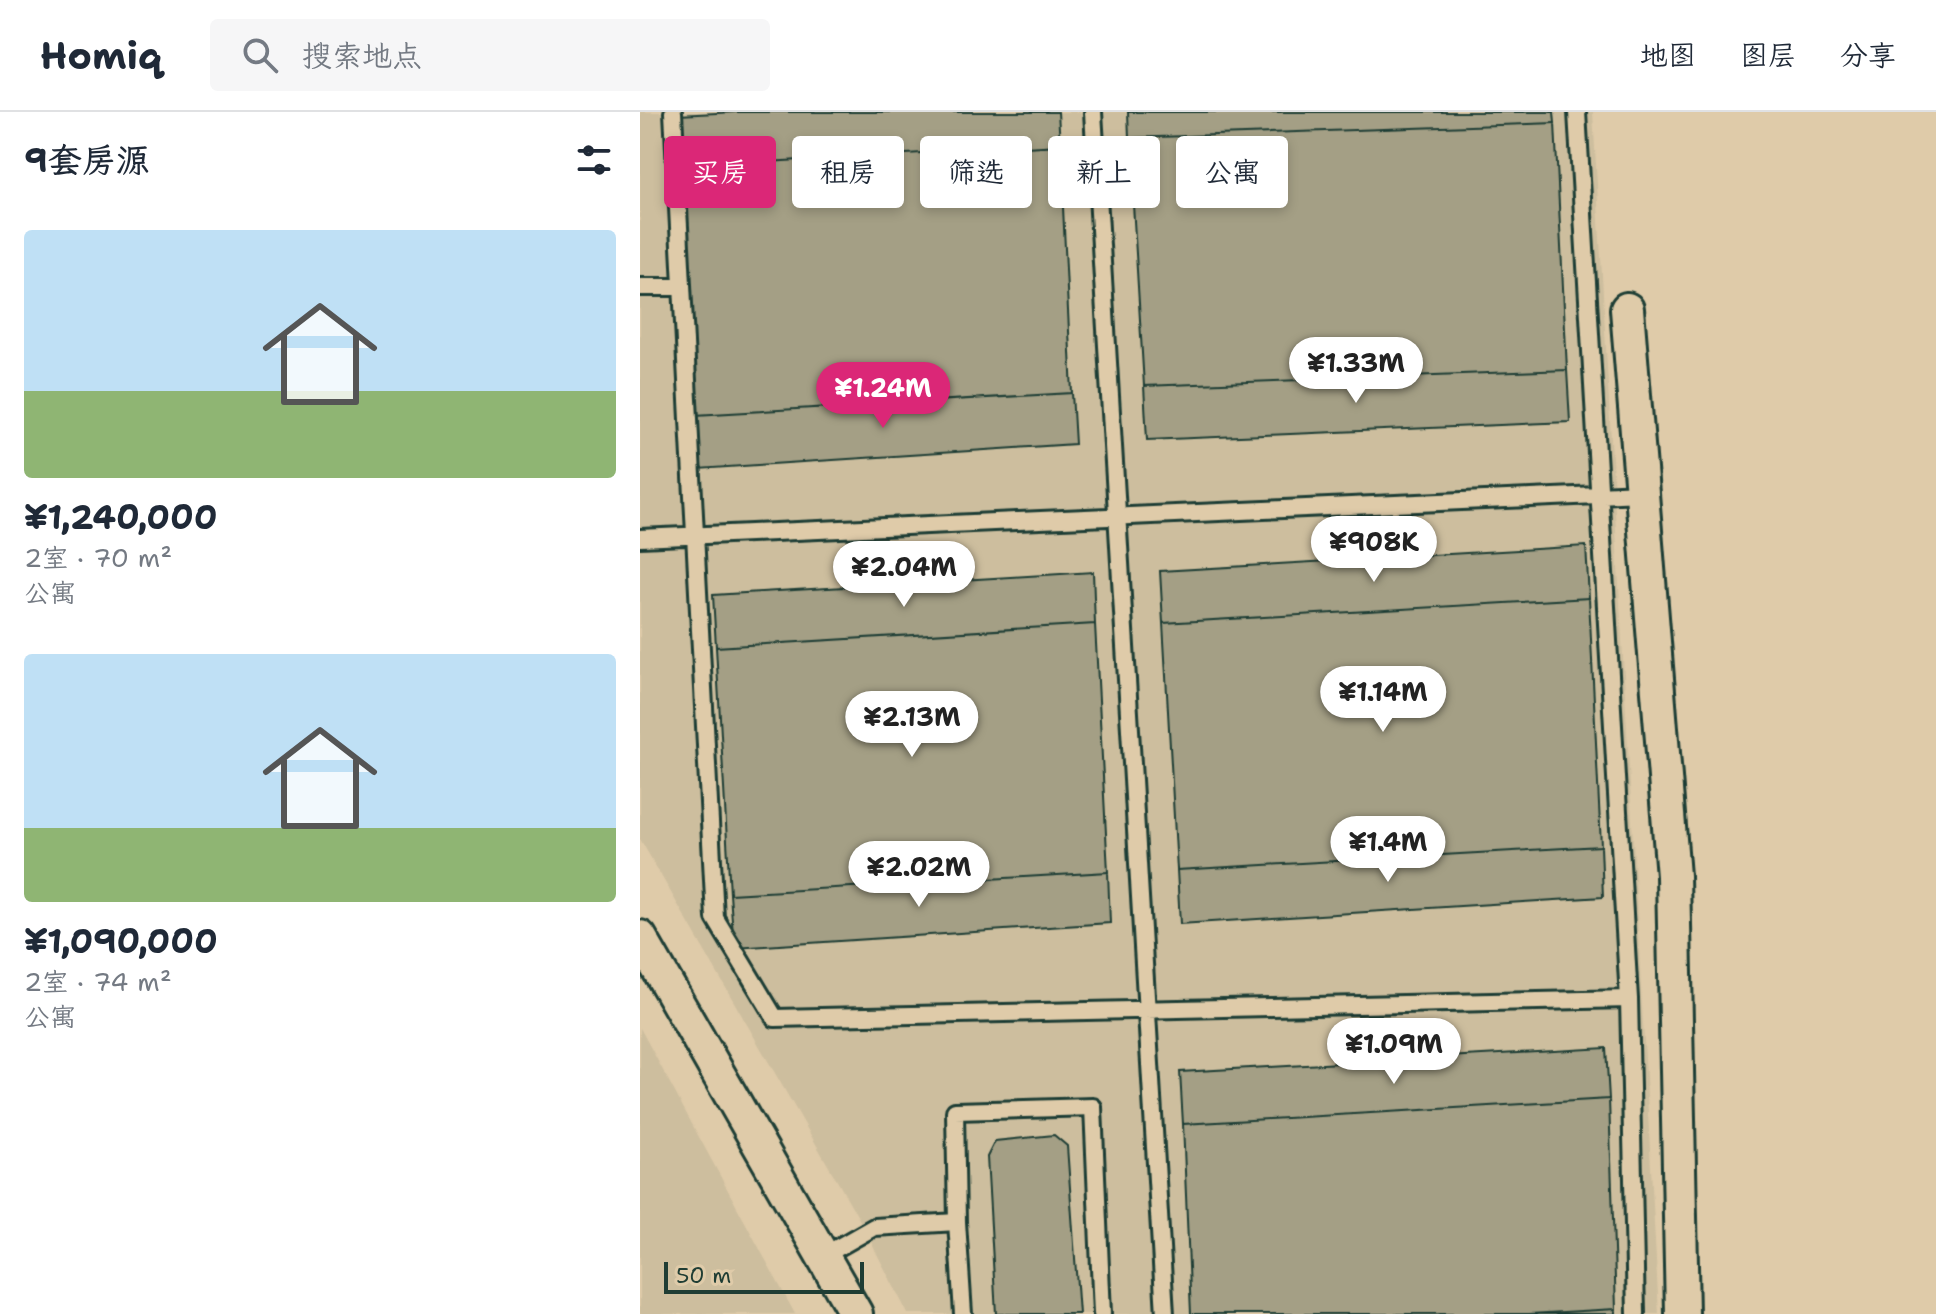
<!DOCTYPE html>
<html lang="zh">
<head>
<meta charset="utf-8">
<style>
	:root { --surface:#fff; --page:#f6f6f7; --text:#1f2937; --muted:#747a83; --line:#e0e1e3; --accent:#db2777 }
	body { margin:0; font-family:"Shantell Sans","LXGW WenKai TC",sans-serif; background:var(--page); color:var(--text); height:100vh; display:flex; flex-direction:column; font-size:30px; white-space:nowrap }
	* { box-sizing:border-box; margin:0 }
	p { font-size:26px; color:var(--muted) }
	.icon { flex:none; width:44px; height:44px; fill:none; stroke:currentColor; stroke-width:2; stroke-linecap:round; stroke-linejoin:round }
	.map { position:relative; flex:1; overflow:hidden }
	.drawer { display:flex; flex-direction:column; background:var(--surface); width:640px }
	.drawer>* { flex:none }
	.banner { position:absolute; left:24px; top:24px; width:760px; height:72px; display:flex; gap:16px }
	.scale { position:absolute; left:24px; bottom:20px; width:200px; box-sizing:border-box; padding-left:8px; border:4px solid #1f3d34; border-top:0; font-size:22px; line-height:28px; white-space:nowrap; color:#1f3d34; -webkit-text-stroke:6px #dfcba9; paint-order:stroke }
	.price { position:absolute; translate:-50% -68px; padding:0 18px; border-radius:28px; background:#fff; color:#222; font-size:26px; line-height:52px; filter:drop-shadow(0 2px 4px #0008) }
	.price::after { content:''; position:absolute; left:50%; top:48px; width:24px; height:18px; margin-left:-12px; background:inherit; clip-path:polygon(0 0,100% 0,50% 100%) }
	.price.current { background:var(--accent); color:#fff }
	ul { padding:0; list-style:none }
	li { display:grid; align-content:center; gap:16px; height:424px; padding:0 24px }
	li span { display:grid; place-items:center; height:248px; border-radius:8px; color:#555 }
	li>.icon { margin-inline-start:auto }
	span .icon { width:144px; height:144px; fill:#fffc; stroke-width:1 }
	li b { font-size:34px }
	h2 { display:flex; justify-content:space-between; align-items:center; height:96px; padding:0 24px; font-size:34px }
	.pill { padding:0 28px; border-radius:8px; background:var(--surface); box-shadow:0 4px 12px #0003; font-size:28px; line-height:72px }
	.pill.current { background:var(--accent); color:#fff }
	header { display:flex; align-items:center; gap:48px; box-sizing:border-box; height:112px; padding:0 40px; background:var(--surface); border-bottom:2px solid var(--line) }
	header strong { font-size:38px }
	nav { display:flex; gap:44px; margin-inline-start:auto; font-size:28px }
	.search { width:560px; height:72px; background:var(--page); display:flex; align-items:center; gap:20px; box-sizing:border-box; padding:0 28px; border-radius:8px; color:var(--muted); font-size:30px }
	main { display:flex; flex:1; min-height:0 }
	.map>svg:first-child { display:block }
</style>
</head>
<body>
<header>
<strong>Homiq</strong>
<div class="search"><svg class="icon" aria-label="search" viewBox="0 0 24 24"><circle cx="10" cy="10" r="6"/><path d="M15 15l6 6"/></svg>搜索地点</div>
<nav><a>地图</a><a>图层</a><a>分享</a></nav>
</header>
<main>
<section class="drawer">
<h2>9套房源<svg class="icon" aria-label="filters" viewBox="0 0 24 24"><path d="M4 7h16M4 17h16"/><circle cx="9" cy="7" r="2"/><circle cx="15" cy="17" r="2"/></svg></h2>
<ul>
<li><span style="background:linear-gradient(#bfe0f5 65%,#8fb573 0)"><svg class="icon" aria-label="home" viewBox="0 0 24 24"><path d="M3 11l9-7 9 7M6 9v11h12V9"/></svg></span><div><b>¥1,240,000</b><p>2室 · 70 m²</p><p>公寓</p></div></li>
<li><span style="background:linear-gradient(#bfe0f5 70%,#8fb573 0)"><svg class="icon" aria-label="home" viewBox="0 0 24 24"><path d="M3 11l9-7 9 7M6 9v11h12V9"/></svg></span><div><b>¥1,090,000</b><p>2室 · 74 m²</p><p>公寓</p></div></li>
</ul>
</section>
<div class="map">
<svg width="1296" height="1202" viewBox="0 0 1296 1202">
	<rect width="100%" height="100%" fill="#dfcba9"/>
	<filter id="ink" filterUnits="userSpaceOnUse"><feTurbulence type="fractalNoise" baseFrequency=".0125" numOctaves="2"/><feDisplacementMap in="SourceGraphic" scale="16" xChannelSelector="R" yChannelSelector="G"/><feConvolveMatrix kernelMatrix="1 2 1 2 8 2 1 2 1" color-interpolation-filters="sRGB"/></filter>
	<g filter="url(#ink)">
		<!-- built -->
		<path fill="#cdbe9e" d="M0,0H953L1019,1202H268L218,1105L0,727Z
			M0,916L155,1202H0Z"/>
		<!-- building -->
		<path fill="#a49f85" stroke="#1f3d34" stroke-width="2" d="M96,0H418L420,33L41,55L38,3Z
			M488,0H914L915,11L489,26Z
			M915,11L927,258L504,274L489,26Z
			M420,33L432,281L55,303L41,55Z
			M927,258L930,310L507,328L504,274Z
			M432,281L435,332L58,357L55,303Z
			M946,434L949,486L523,511L520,459Z
			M453,460L455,512L76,535L73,483Z
			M949,486L961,734L537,758L523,511Z
			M455,512L468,760L90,782L76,535Z
			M961,734L963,785L540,812L537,758Z
			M468,760L470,811L94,836L90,782Z
			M966,936L969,987L543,1012L540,960Z
			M969,987L976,1197L889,1202H551L543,1012Z
			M414,1023L427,1034L439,1202H356L347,1045L355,1029Z
			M976,1197V1202H889Z"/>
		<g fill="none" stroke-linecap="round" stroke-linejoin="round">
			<defs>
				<path id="lane" d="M33,0L75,806L135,906L989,887
					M453,0L525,1202
					M937,0L989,887L996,1202
					M0,175H42
					M0,426L1001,381
					M183,1144L234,1115L317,1110
					M323,1202L317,1110L315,999L453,995L462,1202"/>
				<path id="street" d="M987,197L1033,764L1042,1202
					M0,825L216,1202"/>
			</defs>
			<!-- lane casing -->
			<use href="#lane" stroke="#1f3d34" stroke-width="22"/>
			<!-- street casing -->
			<use href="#street" stroke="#1f3d34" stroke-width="38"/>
			<!-- lane -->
			<use href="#lane" stroke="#dfcba9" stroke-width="16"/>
			<!-- street -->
			<use href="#street" stroke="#dfcba9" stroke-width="32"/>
		</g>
	</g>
</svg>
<div class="scale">50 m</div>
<b class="price" style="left:716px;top:293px">¥1.33M</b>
<b class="price current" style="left:243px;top:318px">¥1.24M</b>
<b class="price" style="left:734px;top:472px">¥908K</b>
<b class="price" style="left:264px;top:497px">¥2.04M</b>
<b class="price" style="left:743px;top:622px">¥1.14M</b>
<b class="price" style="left:272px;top:647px">¥2.13M</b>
<b class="price" style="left:748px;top:772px">¥1.4M</b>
<b class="price" style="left:279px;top:797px">¥2.02M</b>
<b class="price" style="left:754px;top:974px">¥1.09M</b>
<div class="banner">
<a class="pill current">买房</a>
<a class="pill">租房</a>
<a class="pill">筛选</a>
<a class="pill">新上</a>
<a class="pill">公寓</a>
</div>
</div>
</main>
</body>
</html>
